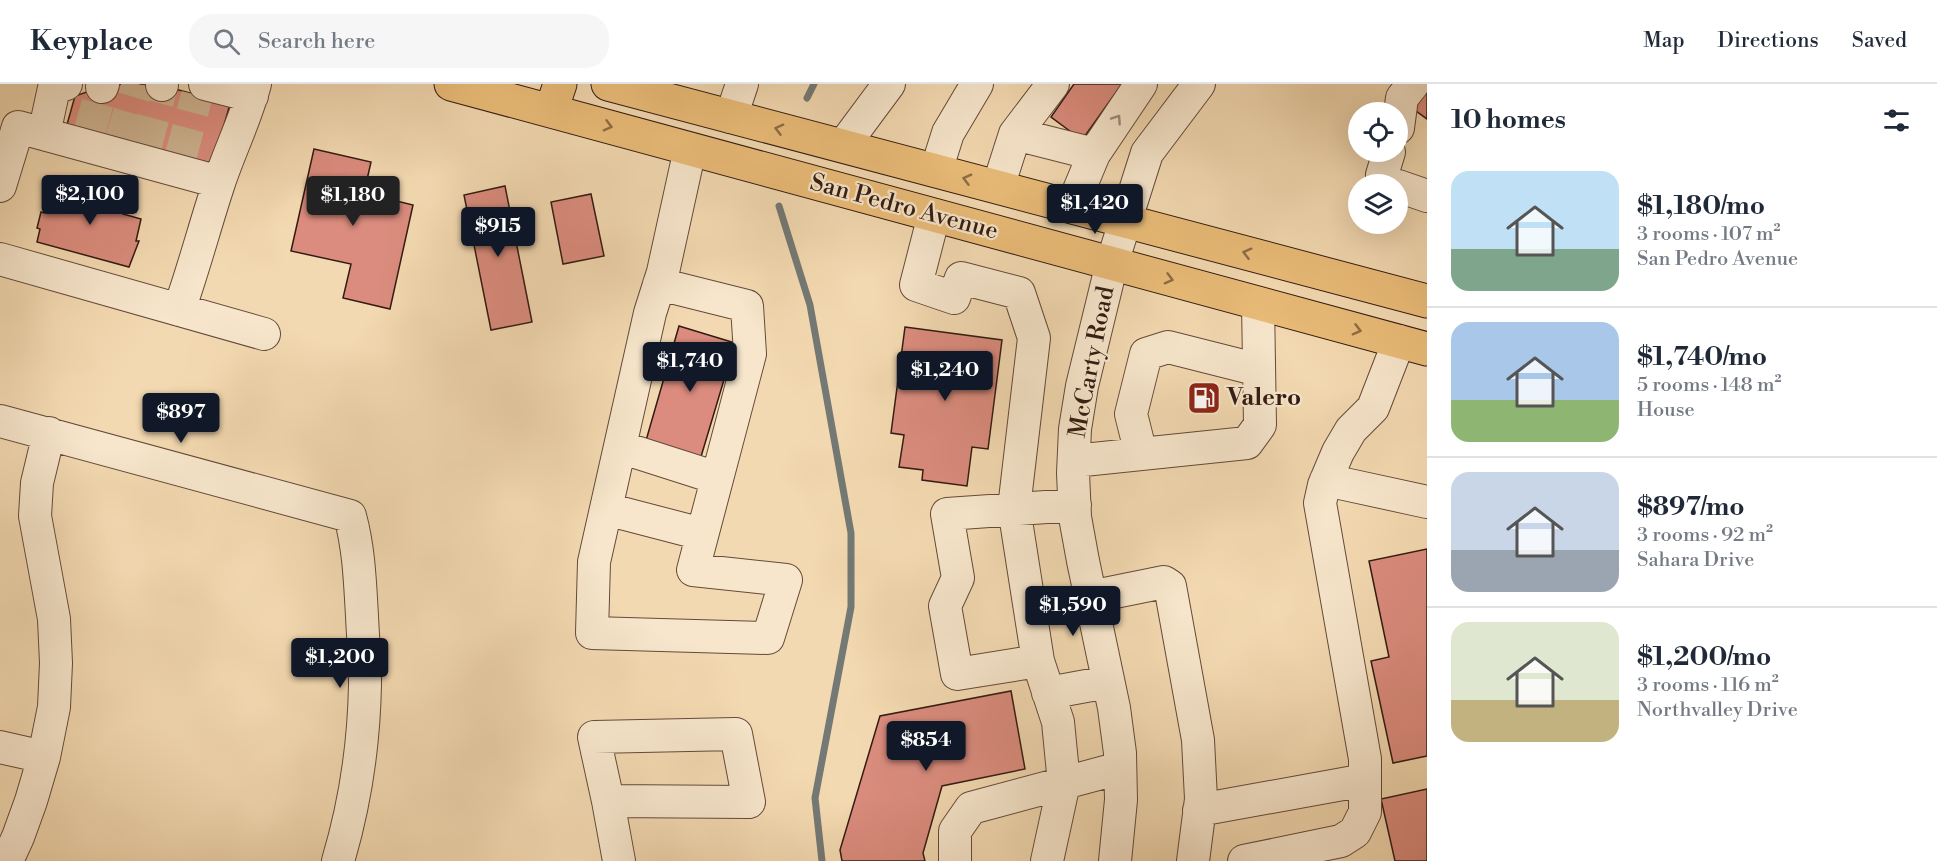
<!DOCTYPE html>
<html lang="en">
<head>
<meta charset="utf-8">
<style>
	:root { --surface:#fff; --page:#f6f6f7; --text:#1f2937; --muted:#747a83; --line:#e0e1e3; --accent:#111827 }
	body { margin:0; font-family:"Libre Bodoni",serif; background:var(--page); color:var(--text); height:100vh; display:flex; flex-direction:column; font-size:22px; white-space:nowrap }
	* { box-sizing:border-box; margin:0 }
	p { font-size:20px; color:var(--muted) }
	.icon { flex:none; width:33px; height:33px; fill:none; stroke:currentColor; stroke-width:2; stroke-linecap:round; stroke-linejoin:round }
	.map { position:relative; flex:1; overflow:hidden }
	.panel { display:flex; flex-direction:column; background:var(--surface); width:510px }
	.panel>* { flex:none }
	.fabs { position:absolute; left:1348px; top:18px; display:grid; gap:12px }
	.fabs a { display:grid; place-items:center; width:60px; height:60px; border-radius:50%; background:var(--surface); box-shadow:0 6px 24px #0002; font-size:30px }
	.price { position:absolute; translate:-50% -51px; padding:0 14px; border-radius:6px; background:var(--accent); color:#fff; font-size:20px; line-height:39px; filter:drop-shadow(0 2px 3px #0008) }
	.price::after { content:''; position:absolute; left:50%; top:36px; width:18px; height:14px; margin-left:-9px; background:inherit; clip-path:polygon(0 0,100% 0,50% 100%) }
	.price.current { background:#222; color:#fff }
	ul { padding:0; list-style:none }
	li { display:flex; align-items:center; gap:18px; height:150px; padding:0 24px }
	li+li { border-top:2px solid var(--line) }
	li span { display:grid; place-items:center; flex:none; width:168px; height:120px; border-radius:18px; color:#555 }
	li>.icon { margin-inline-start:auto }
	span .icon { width:72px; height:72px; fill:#fffc; stroke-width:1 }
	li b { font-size:26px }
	h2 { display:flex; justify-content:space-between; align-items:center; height:72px; padding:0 24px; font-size:26px }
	header { display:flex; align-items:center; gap:36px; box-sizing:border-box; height:84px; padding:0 30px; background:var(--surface); border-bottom:2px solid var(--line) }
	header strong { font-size:28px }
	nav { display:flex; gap:33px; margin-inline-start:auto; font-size:21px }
	.search { width:420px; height:54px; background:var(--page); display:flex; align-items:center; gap:15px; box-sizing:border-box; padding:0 21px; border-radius:24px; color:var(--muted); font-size:22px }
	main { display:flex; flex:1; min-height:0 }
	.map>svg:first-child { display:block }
</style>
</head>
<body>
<header>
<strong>Keyplace</strong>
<div class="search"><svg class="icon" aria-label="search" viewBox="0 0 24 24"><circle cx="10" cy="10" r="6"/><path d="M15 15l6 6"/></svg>Search here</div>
<nav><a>Map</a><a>Directions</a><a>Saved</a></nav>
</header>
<main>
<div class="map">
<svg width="1427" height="777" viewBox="0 0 1427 777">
	<rect width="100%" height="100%" fill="#f3d9b1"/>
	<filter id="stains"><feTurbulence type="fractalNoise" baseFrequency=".00333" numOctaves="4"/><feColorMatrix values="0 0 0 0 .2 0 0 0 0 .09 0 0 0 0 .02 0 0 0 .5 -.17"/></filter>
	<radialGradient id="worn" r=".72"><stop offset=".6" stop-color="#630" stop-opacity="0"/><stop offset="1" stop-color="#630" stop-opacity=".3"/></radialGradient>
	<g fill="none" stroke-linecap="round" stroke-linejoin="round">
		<!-- stream -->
		<path stroke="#747975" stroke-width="7" d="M807,14L814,0
			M779,122L810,221L851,449V523L815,714L822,777"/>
	</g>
	<!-- building -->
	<path fill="#db8c7e" stroke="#331b13" stroke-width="1.5" d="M110,0H157L230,20L212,84L66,44L75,12Z
		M1074,0H1122L1082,56L1051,33Z
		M1427,0V35L1405,19Z
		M314,65L371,78L364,109L413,121L390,225L343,214L351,180L291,167Z
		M505,102L532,238L491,246L464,111Z
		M86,103L99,105L115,112L125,120L123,130L141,135L136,157H139L129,183L37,158L40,145L37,144L41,128L45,129L50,110L72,116L74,105Z
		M591,110L604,172L563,180L551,118Z
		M679,242L735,259L700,376L645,360Z
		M905,243L1002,256L988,365L972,363L967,402L922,396L923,386L899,383L904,351L891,349Z
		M1427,465V672L1393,679L1371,577L1389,573L1369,477Z
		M1011,607L1025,685L942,702L923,769L925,777H842L840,766L880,632Z
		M1427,705V777H1395L1381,715Z"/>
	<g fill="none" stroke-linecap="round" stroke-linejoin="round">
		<!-- minor-tunnel -->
		<path stroke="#cdb391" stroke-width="32" stroke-dasharray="32 16" stroke-linecap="butt" d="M89,50L102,3
			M120,59L138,0
			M145,65L162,1
			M180,75L197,11"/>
		<defs>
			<path id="minor" d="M205,0L252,12
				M162,1V0
				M102,3L103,0
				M731,33L742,0
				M1398,44L1402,14L1413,0
				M44,50L54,4L66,0
				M1015,50L1094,70
				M843,62L889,0
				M1389,68L1382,91L1388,99L1392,100
				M936,87L948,49L977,0
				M0,102L18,43L219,98
				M1398,102L1427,112
				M998,103L1015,50L1053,0
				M1072,123L1094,70L1141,0
				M934,131L916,201L954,214L961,194L1019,209L1034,254L1014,424L1038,577L1058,638L1064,699L1047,777
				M0,175L264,250
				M659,200L747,222L750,270L693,486L786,496L768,554L592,549L594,478L650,229L663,188L690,65
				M179,226C194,184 205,141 219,99C230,66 246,34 255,0
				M0,337L350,432C359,465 360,498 362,532C363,554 365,578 365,600C364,660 355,720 338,777
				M620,363L717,394
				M1141,370L1131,330L1146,270L1168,263L1259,286
				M1074,377L1247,359L1260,341L1258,219
				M1326,396L1427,418
				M606,425L702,450
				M1090,513L1164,498L1170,502L1198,656L1201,715L1193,777
				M1038,577L957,590L945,522L958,494L947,430L1075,421
				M1048,609L1108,598
				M0,663L44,673
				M608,717L594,653L736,650L749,718L608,717L619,777
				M1199,726L1365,696
				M7,777L18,753L31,717L44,673L54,623L56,579L54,535L35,432L37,399L49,349
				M955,777V747L971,724L1120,684
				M1115,777L1121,716L1120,669L1114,624L1083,477L1075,433L1073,389L1075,345L1082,302L1112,179L1147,69L1199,0
				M1244,777L1341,757L1355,748L1365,728V675L1320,419L1324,401L1338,368L1351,346L1373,324L1399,257"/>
			<path id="major" d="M451,0L1427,265
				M608,0L1427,217
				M551,27L560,0"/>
		</defs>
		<!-- minor casing -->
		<use href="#minor" stroke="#634a3a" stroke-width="34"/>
		<!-- major casing -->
		<use href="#major" stroke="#331b13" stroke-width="35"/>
		<!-- minor -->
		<use href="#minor" stroke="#f7e6cc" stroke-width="32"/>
		<!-- major -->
		<use href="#major" stroke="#eabc78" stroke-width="33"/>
	</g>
	<!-- one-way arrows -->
	<defs><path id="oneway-chevron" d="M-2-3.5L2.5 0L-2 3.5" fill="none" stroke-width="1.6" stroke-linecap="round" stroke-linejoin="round" transform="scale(1.5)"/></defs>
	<use stroke="#9f8b79" href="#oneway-chevron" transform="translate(1117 35) rotate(-56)"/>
	<g stroke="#8e6c46">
		<use href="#oneway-chevron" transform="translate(608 42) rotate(15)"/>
		<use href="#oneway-chevron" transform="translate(779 45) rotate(-165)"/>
		<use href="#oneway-chevron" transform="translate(967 95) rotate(-165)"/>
		<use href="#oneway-chevron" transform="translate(1247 169) rotate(-165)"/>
		<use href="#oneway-chevron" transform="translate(1169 195) rotate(15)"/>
		<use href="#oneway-chevron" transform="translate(1357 246) rotate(15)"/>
	</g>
	<!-- icons -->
	<defs>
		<symbol id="fuel-square" viewBox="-11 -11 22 22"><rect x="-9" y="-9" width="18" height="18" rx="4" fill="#8f2418" stroke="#f7e6cc"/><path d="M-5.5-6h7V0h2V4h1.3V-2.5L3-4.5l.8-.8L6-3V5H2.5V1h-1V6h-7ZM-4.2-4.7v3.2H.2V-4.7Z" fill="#fff"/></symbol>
	</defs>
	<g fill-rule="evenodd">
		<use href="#fuel-square" x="1185" y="295" width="38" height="38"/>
	</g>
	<g text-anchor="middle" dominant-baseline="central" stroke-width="4.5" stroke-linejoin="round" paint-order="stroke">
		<!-- street labels -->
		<g font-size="24" fill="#331b13" stroke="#f7e6cc">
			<text transform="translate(904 123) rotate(15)">San Pedro Avenue</text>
			<text transform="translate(1092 278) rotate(-79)">McCarty Road</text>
		</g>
		<!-- poi labels -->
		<g font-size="24" font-weight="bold" fill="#331b13" stroke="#f7e6cc" text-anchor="start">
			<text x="1227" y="314">Valero</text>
		</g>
	</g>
	<rect width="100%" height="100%" filter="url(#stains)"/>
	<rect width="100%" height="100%" fill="url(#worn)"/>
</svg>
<div class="fabs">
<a><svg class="icon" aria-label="locate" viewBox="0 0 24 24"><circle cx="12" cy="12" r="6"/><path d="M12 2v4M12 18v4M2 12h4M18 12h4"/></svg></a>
<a><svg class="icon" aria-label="layers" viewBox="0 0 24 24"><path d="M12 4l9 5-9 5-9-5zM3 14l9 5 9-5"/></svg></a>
</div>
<b class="price" style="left:90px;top:142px">$2,100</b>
<b class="price current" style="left:353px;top:143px">$1,180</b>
<b class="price" style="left:1095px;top:151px">$1,420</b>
<b class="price" style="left:498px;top:174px">$915</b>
<b class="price" style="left:690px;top:309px">$1,740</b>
<b class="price" style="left:945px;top:318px">$1,240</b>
<b class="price" style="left:181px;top:360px">$897</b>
<b class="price" style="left:1073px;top:553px">$1,590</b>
<b class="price" style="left:340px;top:605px">$1,200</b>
<b class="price" style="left:926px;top:688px">$854</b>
</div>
<section class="panel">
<h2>10 homes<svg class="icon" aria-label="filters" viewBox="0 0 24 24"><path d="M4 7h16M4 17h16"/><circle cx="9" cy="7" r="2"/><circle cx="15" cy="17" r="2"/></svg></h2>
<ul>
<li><span style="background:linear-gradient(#bfe0f5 65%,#7fa58c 0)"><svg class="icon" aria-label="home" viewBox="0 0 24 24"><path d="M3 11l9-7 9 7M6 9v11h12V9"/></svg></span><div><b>$1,180/mo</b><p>3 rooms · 107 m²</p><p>San Pedro Avenue</p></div></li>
<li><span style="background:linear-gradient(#a9c7e8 65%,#8fb573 0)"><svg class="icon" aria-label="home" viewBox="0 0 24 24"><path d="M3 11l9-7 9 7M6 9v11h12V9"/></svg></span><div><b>$1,740/mo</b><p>5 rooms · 148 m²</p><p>House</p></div></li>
<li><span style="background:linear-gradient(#c9d6e8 65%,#9aa5b1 0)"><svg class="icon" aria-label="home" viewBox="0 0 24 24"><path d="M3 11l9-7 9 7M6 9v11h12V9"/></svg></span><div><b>$897/mo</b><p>3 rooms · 92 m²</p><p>Sahara Drive</p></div></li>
<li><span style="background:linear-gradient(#dfe7d0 65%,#c2b280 0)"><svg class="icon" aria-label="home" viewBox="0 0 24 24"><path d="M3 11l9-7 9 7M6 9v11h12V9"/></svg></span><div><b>$1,200/mo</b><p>3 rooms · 116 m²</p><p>Northvalley Drive</p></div></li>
</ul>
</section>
</main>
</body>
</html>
